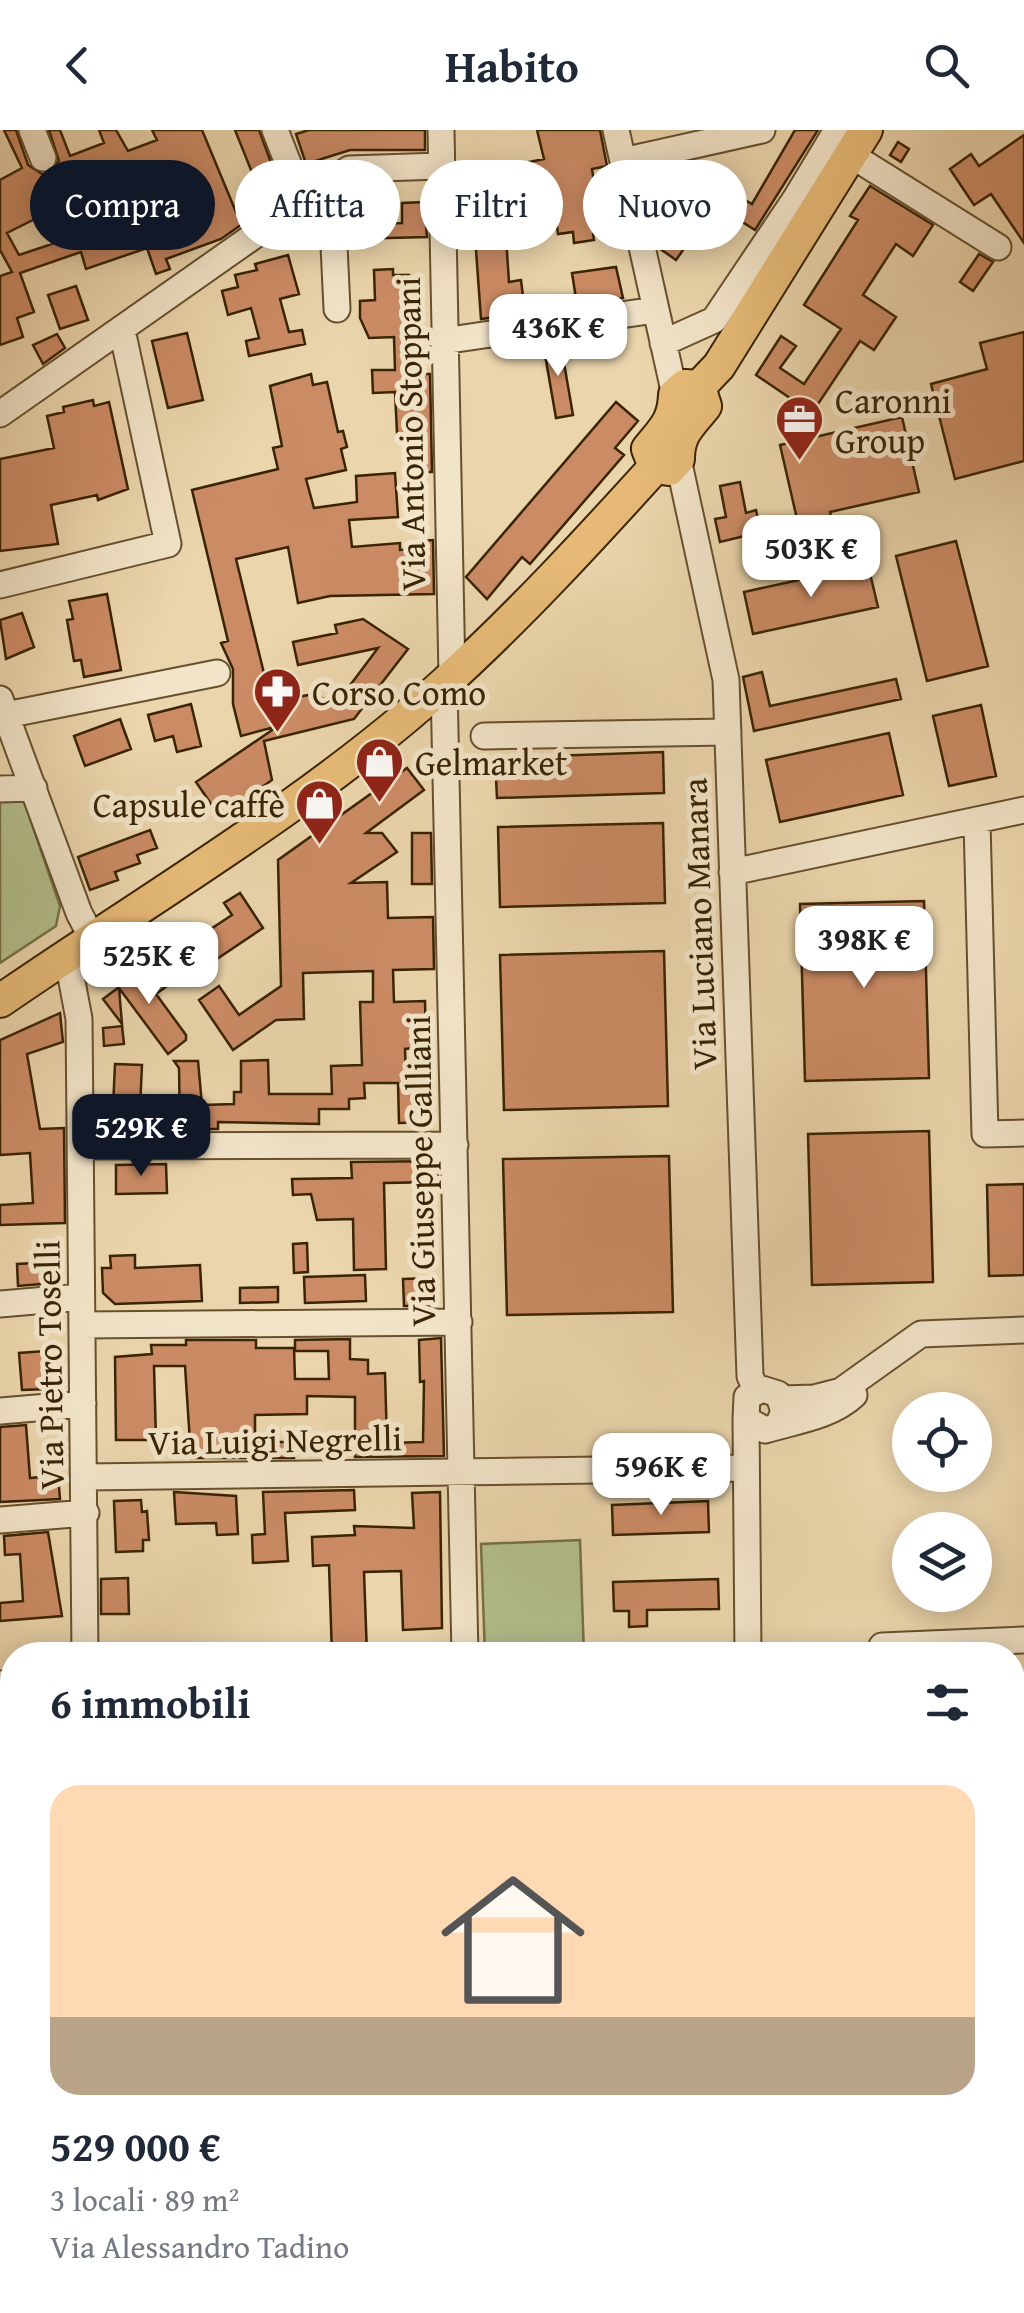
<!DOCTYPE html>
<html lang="it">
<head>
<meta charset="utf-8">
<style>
	:root { --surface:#fff; --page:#f6f6f7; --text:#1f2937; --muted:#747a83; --line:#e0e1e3; --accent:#111827 }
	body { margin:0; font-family:"Gentium Book Plus",serif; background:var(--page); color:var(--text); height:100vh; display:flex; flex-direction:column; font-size:38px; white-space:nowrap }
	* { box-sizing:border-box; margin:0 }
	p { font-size:32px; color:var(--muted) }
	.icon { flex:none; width:55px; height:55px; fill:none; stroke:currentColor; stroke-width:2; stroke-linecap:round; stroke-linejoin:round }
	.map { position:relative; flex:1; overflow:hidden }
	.details { position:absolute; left:0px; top:1512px; width:1025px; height:672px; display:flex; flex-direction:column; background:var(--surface); border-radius:40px 40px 0 0; box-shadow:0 5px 25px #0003 }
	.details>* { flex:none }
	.guide { position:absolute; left:30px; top:30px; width:965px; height:90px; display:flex; gap:20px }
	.tools { position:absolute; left:892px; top:1262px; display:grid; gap:20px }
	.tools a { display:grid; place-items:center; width:100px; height:100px; border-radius:50%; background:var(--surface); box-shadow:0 5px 25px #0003; font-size:50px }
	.price { position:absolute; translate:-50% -85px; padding:0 22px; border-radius:20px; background:#fff; color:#222; font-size:32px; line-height:65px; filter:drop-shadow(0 2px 5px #0008) }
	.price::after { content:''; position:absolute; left:50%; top:60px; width:30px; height:22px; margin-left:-15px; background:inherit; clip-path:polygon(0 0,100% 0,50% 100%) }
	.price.selected { background:var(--accent); color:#fff }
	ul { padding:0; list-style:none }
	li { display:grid; align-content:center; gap:20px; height:530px; padding:0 50px }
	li+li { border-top:2px solid var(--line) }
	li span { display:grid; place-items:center; height:310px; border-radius:30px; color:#555 }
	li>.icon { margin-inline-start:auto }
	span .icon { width:180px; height:180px; fill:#fffc; stroke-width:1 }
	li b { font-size:42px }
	h2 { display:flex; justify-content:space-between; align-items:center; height:120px; padding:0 50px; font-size:42px }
	.tag { padding:0 35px; border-radius:45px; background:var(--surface); box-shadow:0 5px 25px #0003; font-size:35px; line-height:90px }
	.tag.selected { background:var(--accent); color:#fff }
	header { display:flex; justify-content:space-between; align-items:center; height:130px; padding:0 50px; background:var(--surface); font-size:45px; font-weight:600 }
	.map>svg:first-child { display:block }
</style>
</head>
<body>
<header><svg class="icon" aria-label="back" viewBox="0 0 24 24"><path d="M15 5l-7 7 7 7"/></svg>Habito<svg class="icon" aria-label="search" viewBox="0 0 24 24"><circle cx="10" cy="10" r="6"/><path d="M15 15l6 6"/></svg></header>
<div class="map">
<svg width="1024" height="2183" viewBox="0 0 1024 2183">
	<rect width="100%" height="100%" fill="#ebd5ac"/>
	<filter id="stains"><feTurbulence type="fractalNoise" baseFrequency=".002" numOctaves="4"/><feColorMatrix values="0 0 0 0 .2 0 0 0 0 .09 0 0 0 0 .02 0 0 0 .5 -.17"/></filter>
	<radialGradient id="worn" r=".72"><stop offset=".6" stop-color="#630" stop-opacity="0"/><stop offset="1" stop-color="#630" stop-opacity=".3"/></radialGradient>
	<!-- green -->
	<path fill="#b3be8d" stroke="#767148" stroke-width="2.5" d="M22,665L60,776L56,796L0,833V666Z
		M580,1410L584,1525H485L481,1414Z
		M1012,1767H1024V2183H0V1788L12,1787V2172H1012Z"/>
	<!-- building -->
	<path fill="#cb8b65" stroke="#392403" stroke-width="2.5" fill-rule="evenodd" d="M4,0H16L28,35L42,44L50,43L59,31L49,0H60L70,26L104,13L99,0H116L128,21L157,10L152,0H202L236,82L261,65L235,0H259L283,65L221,109L166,129L170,139L156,144L147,118L86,139L81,122L20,143L34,182L17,188L23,207L0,215V146L12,142L0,120V50L22,38ZM43,85L52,114L19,125L7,103Z
		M309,0H425V20H350L306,34L296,4Z
		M537,0H600L607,36L592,39L602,103L593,104L594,110L574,113L573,102L558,104L550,46L503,55L500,38L544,29Z
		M795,0H818L755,100L709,71L685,106L690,110L676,130L659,118L667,101L663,98L685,66L649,73L642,43L693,32L698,43L752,74Z
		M1024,5V113L991,64L974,75L950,39L971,24L979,36Z
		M898,12L909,19L901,32L890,25Z
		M377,54V94L402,93V73L424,72L427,107L350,109L348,60Z
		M870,56L933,95L913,126L896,114L863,165L896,187L874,220L860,211L812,283L756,245L781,206L796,216L780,238L804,254L841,199L804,175L858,90L850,86Z
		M503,63L509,152L521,150L525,183L481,189L472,65Z
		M979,124L993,132L973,161L960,152Z
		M288,125L299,164L280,169L289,202L302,200L305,214L249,226L246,211L259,208L251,178L228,185L222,161L238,157L235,145L257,140L255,134Z
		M616,137L623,168L577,175L572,143Z
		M393,139V145H409L411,187H419L417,244H430L432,342H420L418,302L397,303L395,262L373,263L372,240H395L394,207L369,208L360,188V171L375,170L374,140Z
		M76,156L88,190L60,199L48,165Z
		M1024,202V331L955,349L931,254L987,239L980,213Z
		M187,203L203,270L168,278L152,211Z
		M57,204L65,218L43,234L33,215Z
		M560,210L573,285L556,288L543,213Z
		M311,244L313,255L327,252L338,302L343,301L347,317L341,319L346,340L306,349L314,378L357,372L356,346L395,343L398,387L349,390L352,417L400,413V420L423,418L422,411L433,410L434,464L330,466L298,473L288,417L236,429L271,572L319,563L321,569L342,565L348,558L378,518L298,535L293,512L337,503L335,495L363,489L408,519L354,589L264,611L272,650L220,687L196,652L278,596L241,606L233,574V539L221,513L228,511L192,360L278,339L273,318L282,316L270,256Z
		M93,270L94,276L109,272L128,359L98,370L97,365L51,375L58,414L0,421V329L54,318L47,286L64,282L63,277Z
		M616,272L638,291L615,318L624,325L530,434L522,427L487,469L466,447Z
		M902,287L919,362L830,382L836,408L803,415L780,315Z
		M740,352L746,383L756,380L761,402L720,412L715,389L726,387L720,356Z
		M956,411L988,536L927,551L896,426Z
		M868,435L878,477L753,504L744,462Z
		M107,464L121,540L84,547L81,530L74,531L67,490L73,489L69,471Z
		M22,483L34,517L6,529L0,490Z
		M762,542L770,576L896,549L901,569L754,601L743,547Z
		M191,574L201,616L177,622L173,606L155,611L148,585Z
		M981,575L996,646L949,656L933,586Z
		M120,589L131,619L85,636L74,606Z
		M889,603L903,665L780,692L766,630Z
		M663,622L664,663L497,668L495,628Z
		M407,638L424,660L366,703H382L397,722L351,753L387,752L388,788L433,787L434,839L393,840L394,872L425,871L426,917L405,919L406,947H428L434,992L399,993L398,953H364L365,968L349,969V979H319V994L218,992V999H180L179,938L174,931H198L202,975L234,974V962H241V931L268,930L269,964H332L331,936L362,935L360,872H373V841L303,843L304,889L276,890L233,920L199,870L219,856L239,885L281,856L278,730Z
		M663,693L665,773L500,777L498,697Z
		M150,700L157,718L137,725L140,733L115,742L118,750L90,760L78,727Z
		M412,703H431L432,754H412Z
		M240,763L263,798L202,839L179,803L192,794L200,806L232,785L224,773Z
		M924,771L929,948L805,951L800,774Z
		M664,821L668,976L504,980L500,825Z
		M150,834L167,856L156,864L186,905V910L168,924L119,858L122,894L103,869Z
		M60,883L63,912L27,924L40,999L64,998L65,1093L0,1095V1075L33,1073L30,1023L0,1025V910Z
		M122,896L124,914L104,916L103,898Z
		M115,934L142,935L139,1000L112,999Z
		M929,1001L933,1152L812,1155L808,1004Z
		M669,1026L673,1182L507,1185L503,1029Z
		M438,1031V1052L384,1053L386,1139L354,1140L353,1089L317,1090L311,1064L293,1065L292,1049L352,1048L351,1032Z
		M166,1034L167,1063L116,1064V1035Z
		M1024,1054V1145L989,1146L987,1055Z
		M307,1113L308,1142L294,1143L293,1114Z
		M135,1125V1138L200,1135L202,1171L115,1174L103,1163L102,1138H111L110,1126Z
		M52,1132L53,1153L18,1156L17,1134Z
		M365,1145L366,1171L305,1173L304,1147Z
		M434,1148L435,1176H404L403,1149Z
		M278,1157V1172L240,1173V1158Z
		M441,1208L444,1326L355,1327V1267L307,1266V1284L255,1285V1312H293L294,1328H191L185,1236H154L156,1310H116L115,1227L152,1224L151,1215H186V1210H256V1218H294L295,1249H329L328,1221H295V1210L350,1209V1229L368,1230V1244L385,1243L387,1313L423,1312L424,1251L420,1252L419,1210Z
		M45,1221L48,1259L22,1260L19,1223Z
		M26,1295L30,1348L58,1345L60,1369L0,1372V1297Z
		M354,1360L355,1380L285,1383L288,1431L253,1433L252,1405L265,1404L263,1362Z
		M174,1362L236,1366L238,1404L217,1405L216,1393L176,1394Z
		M440,1362L442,1498L403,1500L401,1441L364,1442L367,1525H332L329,1435L313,1436L312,1407L355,1405L354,1396L414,1398L412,1363Z
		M141,1370L142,1382L147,1381L149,1410H143V1421L116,1422L114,1371Z
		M708,1371L709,1402L613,1405L612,1375Z
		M48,1402L62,1486L0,1491V1473L23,1471L20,1424L5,1425L4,1406Z
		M128,1448L129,1484H101V1449Z
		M718,1449L719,1479L647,1480V1496L629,1497V1481H614L613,1452Z"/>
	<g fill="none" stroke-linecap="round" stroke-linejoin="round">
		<defs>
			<path id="minor" d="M32,0L43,28
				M275,0L304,74
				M441,0L452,546
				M616,0L675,265
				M851,25L998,117
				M623,31L762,0
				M331,52L337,179
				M796,68L837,0
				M443,211L655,180
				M663,213L714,190L796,68L815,83
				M0,284L349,39L441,36
				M678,329L726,550L750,1246L756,1260
				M0,455L168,414L122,200
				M444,555L465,1525
				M0,569L79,783L92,808
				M6,585L217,543
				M484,606L728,602
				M0,659L34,658
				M977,691L985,1004L1024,1003
				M732,742L1024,680
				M67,825L79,889L85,1525
				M81,1016L455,1015
				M0,1174L81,1167
				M82,1195L459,1192
				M782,1269L814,1268L841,1261L921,1204L1024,1200
				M0,1281L83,1274
				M746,1289L748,1525
				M780,1291L784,1281L778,1264L762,1259L747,1267L746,1289L765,1300C795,1291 830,1287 854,1265
				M87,1347L745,1338
				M0,1390L86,1383
				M882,1516L1024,1510
				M0,1554L12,1553
				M1012,1684L1024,1683
				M1012,1747H1024
				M0,1772L12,1770
				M103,2172V2183
				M558,2172V2183"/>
			<path id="major" d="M699,257L719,236L866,0
				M655,337L669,339L678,329C678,303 690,295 705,276L699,257
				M655,337L648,319C663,300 674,292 675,265L685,256L699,257
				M0,871C148,769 310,675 444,554C519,486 587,412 655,337"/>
		</defs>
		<!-- minor casing -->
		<use href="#minor" stroke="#66502d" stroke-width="29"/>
		<!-- major casing -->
		<use href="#major" stroke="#392403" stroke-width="36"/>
		<!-- minor -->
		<use href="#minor" stroke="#f2e4c9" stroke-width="25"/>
		<!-- major -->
		<use href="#major" stroke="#e6ba76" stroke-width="32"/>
	</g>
	<!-- icons -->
	<defs>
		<symbol id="office-pin" viewBox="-11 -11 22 30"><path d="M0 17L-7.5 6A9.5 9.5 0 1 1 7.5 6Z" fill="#8f2418" stroke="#f2e4c9"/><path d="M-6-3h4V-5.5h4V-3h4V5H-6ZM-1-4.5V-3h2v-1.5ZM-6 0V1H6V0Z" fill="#fff"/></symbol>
		<symbol id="pharmacy-pin" viewBox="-11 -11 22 30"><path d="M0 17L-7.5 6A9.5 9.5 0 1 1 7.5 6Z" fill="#8f2418" stroke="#f2e4c9"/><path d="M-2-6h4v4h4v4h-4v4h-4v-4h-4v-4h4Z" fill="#fff"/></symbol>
		<symbol id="shop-pin" viewBox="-11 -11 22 30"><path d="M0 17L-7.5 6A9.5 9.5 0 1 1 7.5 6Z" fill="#8f2418" stroke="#f2e4c9"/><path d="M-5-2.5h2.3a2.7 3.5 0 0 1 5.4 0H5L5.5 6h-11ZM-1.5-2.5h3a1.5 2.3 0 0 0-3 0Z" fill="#fff"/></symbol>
	</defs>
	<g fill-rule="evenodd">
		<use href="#office-pin" x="772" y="262" width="55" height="75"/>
		<use href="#pharmacy-pin" x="250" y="534" width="55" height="75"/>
		<use href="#shop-pin" x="352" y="604" width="55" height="75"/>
		<use href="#shop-pin" x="292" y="646" width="55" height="75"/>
	</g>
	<g text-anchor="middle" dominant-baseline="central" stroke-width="10" stroke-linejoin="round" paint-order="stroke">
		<!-- poi labels -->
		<g font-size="35" fill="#392403" stroke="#f2e4c9" text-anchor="start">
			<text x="835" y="270">Caronni<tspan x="835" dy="40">Group</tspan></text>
			<text x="312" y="562">Corso Como</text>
			<text x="415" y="632">Gelmarket</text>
			<text x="285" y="674" text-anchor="end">Capsule caffè</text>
		</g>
		<!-- street labels -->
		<g font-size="35" fill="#392403" stroke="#f2e4c9">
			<text transform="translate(410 304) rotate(-91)">Via Antonio Stoppani</text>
			<text transform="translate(699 794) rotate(-92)">Via Luciano Manara</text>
			<text transform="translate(420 1041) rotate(-91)">Via Giuseppe Galliani</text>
			<text transform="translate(49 1235) rotate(-91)">Via Pietro Toselli</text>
			<text transform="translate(275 1310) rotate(-1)">Via Luigi Negrelli</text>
		</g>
	</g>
	<rect width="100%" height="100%" filter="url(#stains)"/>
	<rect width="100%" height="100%" fill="url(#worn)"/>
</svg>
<div class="tools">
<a><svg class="icon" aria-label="locate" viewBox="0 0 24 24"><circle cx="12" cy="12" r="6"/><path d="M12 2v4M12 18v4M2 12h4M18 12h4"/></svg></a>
<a><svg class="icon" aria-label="layers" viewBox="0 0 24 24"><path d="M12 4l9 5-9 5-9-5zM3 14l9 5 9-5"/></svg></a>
</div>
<b class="price" style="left:558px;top:249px">436K €</b>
<b class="price" style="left:811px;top:470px">503K €</b>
<b class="price" style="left:864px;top:861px">398K €</b>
<b class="price" style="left:149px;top:877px">525K €</b>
<b class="price selected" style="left:141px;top:1049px">529K €</b>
<b class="price" style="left:661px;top:1388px">596K €</b>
<div class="guide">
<a class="tag selected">Compra</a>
<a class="tag">Affitta</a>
<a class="tag">Filtri</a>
<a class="tag">Nuovo</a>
</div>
<section class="details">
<h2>6 immobili<svg class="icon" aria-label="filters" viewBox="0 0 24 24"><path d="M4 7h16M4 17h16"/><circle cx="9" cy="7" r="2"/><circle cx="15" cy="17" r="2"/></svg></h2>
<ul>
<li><span style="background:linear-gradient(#ffd9b3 75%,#b9a48a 0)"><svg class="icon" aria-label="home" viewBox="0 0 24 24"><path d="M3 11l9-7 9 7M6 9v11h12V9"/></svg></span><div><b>529 000 €</b><p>3 locali · 89 m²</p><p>Via Alessandro Tadino</p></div></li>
</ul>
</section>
</div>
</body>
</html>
